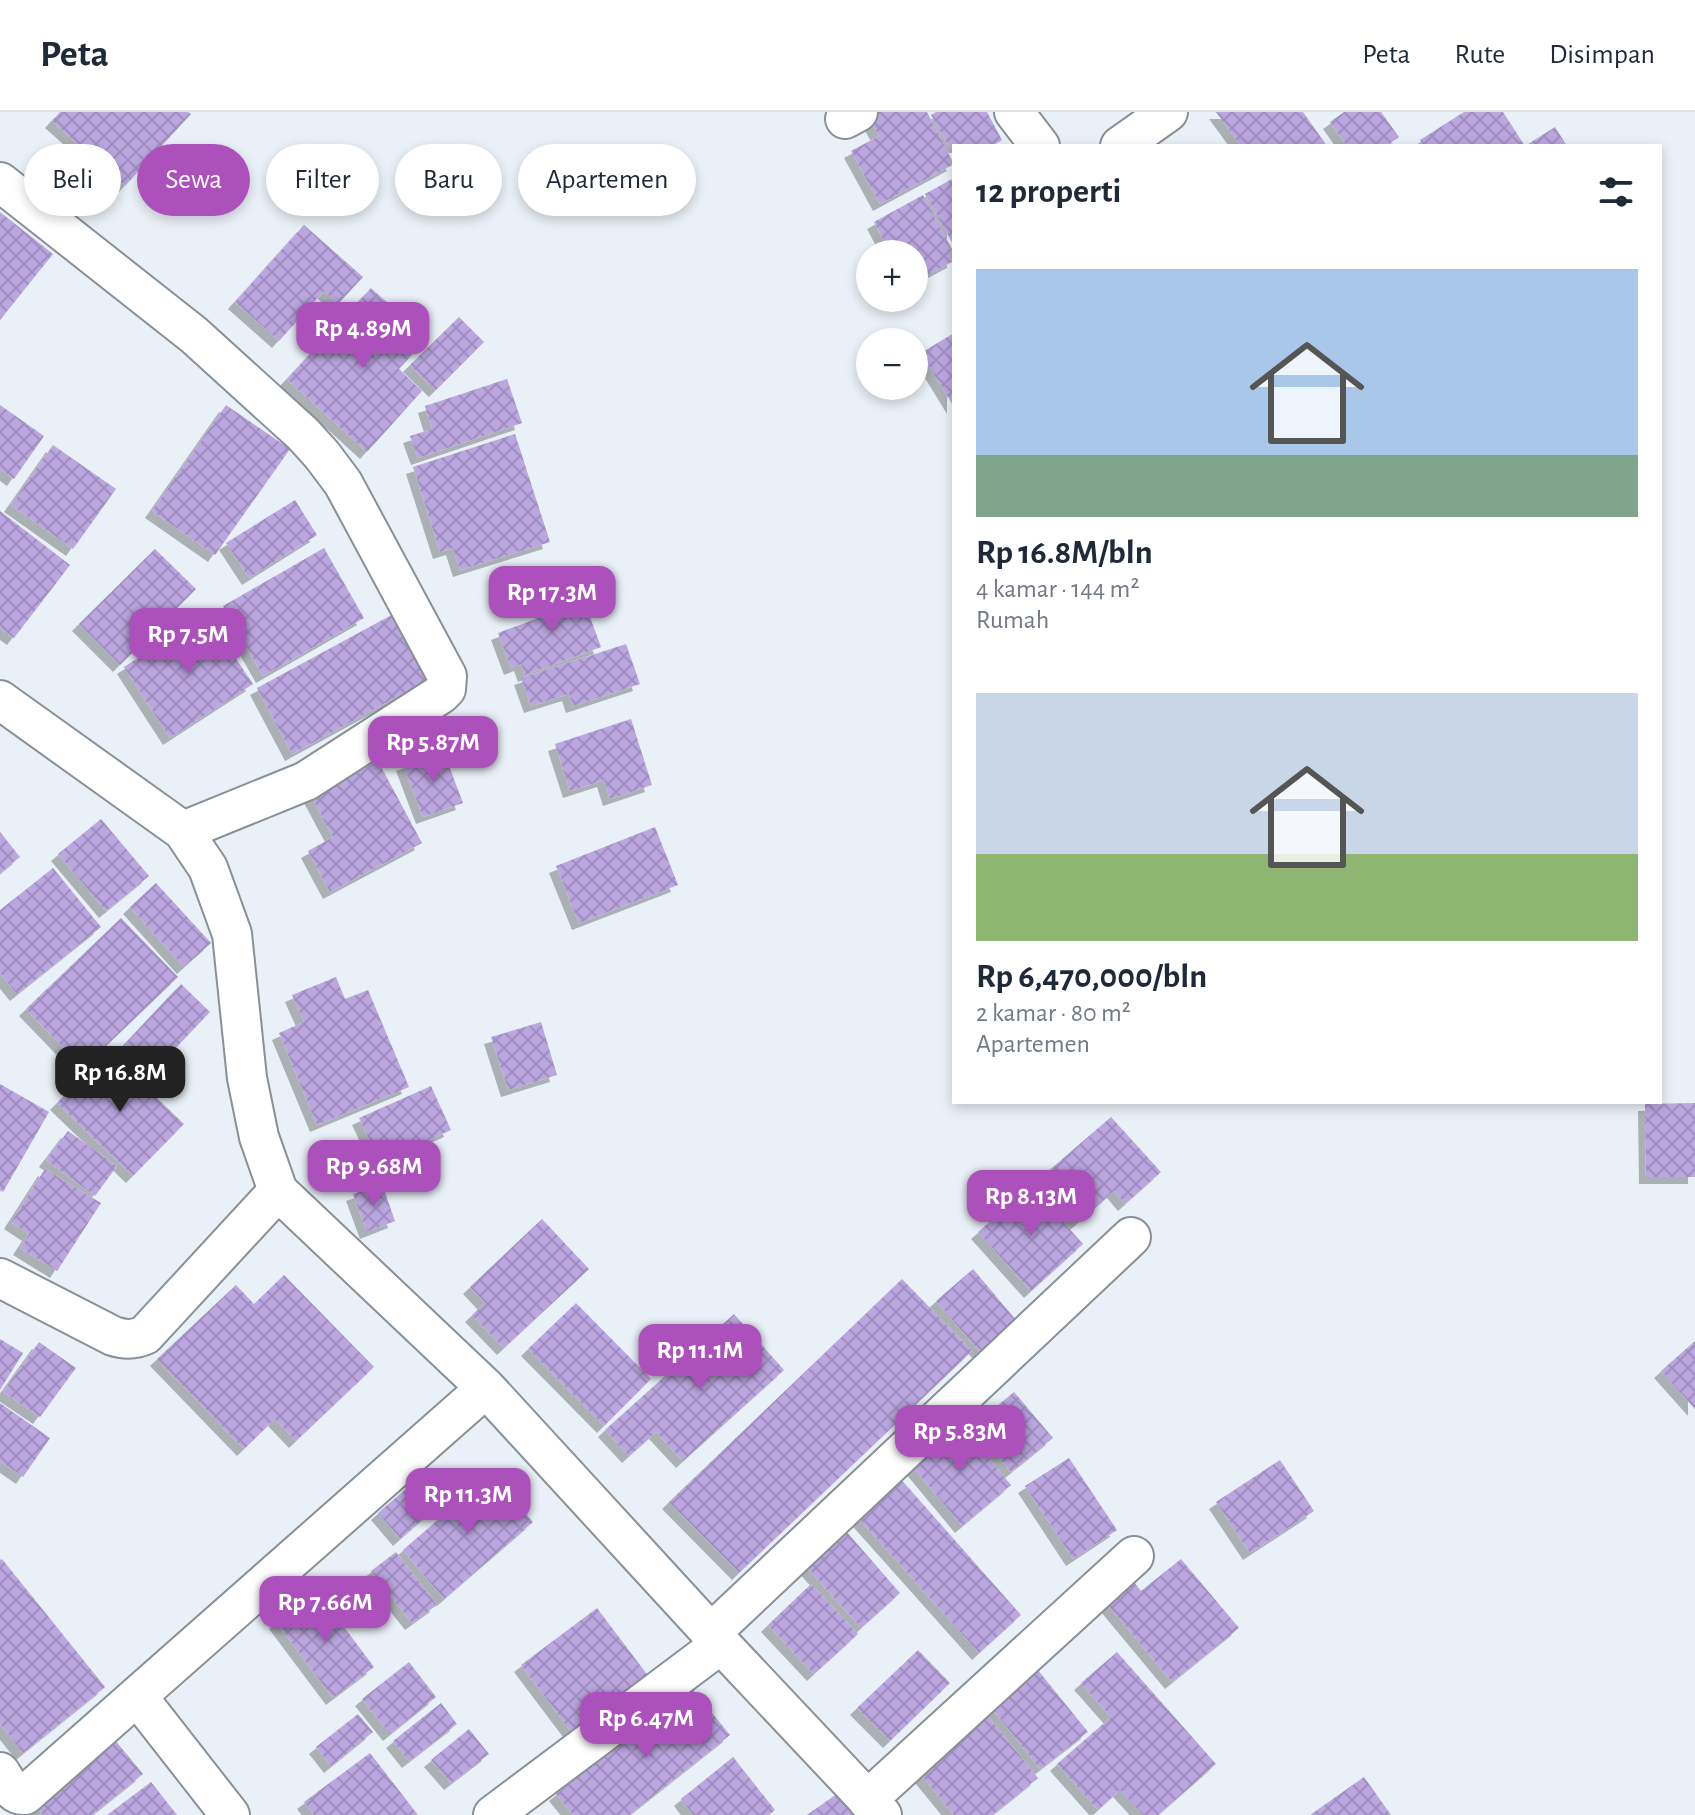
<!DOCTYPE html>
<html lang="id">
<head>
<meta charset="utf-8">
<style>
	:root { --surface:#fff; --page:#f6f6f7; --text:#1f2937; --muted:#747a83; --line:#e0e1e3; --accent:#ac51bc }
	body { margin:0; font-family:"Alegreya Sans",sans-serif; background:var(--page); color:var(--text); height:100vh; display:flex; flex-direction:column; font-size:30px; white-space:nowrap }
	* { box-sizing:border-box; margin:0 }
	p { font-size:26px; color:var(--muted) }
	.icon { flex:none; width:44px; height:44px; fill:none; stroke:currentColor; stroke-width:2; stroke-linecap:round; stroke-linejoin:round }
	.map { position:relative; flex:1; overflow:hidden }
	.panel { position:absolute; left:952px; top:32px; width:710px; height:960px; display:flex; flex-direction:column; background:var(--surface); border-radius:0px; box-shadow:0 4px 12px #0003 }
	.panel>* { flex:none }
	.top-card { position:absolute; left:24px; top:32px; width:760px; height:72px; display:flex; gap:16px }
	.controls { position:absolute; left:856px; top:128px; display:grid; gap:16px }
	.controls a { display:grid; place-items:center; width:72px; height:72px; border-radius:50%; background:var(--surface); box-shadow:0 4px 12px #0003; font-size:40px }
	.price { position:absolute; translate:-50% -68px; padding:0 18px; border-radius:16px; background:var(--accent); color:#fff; font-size:26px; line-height:52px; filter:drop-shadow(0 2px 4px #0008) }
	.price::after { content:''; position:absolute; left:50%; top:48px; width:24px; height:18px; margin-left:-12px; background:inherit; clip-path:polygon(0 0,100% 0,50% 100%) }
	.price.current { background:#222; color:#fff }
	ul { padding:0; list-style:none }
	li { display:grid; align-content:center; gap:16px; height:424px; padding:0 24px }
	li span { display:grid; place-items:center; height:248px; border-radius:0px; color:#555 }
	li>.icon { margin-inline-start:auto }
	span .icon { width:144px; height:144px; fill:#fffc; stroke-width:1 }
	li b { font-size:34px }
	h2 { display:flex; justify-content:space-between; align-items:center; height:96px; padding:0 24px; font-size:34px }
	.chip { padding:0 28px; border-radius:36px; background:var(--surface); box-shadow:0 4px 12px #0003; font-size:28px; line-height:72px }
	.chip.current { background:var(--accent); color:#fff }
	header { display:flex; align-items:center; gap:48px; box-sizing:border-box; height:112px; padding:0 40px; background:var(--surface); border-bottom:2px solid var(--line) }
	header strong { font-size:38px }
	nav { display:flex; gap:44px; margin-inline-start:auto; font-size:28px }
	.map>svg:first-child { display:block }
</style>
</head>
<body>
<header>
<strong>Peta</strong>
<nav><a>Peta</a><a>Rute</a><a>Disimpan</a></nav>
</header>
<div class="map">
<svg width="1695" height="1703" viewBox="0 0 1695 1703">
	<defs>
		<pattern id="building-cross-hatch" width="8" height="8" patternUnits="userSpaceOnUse" patternTransform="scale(2)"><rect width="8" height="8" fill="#bba6e0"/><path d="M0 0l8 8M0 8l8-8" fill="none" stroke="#a08ec0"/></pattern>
		<filter id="shadow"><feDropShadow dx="-7" dy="7" stdDeviation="0" flood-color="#0004"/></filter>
	</defs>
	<rect width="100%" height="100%" fill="#e9f0f7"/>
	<!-- building -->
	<path fill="url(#building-cross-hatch)" filter="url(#shadow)" d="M60,0H188L191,2L125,74L52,9Z
		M872,0H927L954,52L880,92L851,39L879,24L867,3Z
		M936,0H987L1002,28L992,34H954V44L931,3Z
		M1216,0H1303L1327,34H1241Z
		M1344,0H1381L1399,25L1386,34H1347L1330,10Z
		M1464,0H1503L1525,34L1555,15L1567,34H1424L1420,28Z
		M954,66V134L925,82Z
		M923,83L954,141V149L914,170V142H891L874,110Z
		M0,100L53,142L0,208Z
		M304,113L363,165L338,192L324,179L279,229L235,190Z
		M371,176L427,226L399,257L422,279L367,340L287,267Z
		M459,205L484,230L436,278L410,253Z
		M954,221V295L921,241Z
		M507,267L522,311L418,346L410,324L432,317L425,294Z
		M0,293L44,324L14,367L0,357Z
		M226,293L290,337L215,443L152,399Z
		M515,322L550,430L460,458L453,436L440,440L413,355Z
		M53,333L116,377L73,437L11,393Z
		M295,388L317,423L249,466L226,431Z
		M0,399L70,453L14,526L0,516Z
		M324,436L364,506L263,564L223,494Z
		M155,437L196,477L120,553L79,512Z
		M579,475L601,535L525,563L521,552L511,556L498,521L544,504L539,490Z
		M397,500L433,565L292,642L257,576Z
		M206,502L253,572L170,626L124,555Z
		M626,532L640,572L573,594L569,582L531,594L521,566Z
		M631,607L652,673L610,687L604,668L570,679L555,632Z
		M443,638L463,691L423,705L403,652Z
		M378,649L422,731L330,780L308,739L333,725L311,684Z
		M101,707L149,764L106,799L58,742Z
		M655,715L678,773L579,811L556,754Z
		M0,720L20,745L0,761Z
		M53,756L101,815L17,882L0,861V798Z
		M156,771L211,831L184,855L130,795Z
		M121,806L178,865L83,956L26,897Z
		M336,865L345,887L368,878L409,975L317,1013L279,921L304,910L292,883Z
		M181,872L210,900L149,964L120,937Z
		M541,910L557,963L508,978L491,925Z
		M108,939L184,1012L133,1064L57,991Z
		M0,972L49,1000L3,1080L0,1078Z
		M431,974L451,1018L380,1050L359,1006Z
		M1695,991V1065H1646L1645,992Z
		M1111,1005L1161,1060L1125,1092L1114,1079L1076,1112L1038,1068Z
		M68,1019L117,1054L95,1084L46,1048Z
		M45,1057L101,1091L57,1159L20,1136L29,1122L11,1110Z
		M382,1072L395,1109L367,1120L353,1082Z
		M1031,1074L1083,1132L1031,1179L978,1120Z
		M542,1107L589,1157L504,1236L472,1203L485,1191L470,1175Z
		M973,1157L1016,1208L979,1239L936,1189Z
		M284,1163L374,1255L296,1329L275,1307L244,1337L157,1247L236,1173L254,1192Z
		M902,1167L972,1239L739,1461L669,1390Z
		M576,1191L651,1267L604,1314L528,1237Z
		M734,1202L784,1258L683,1349L656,1320L629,1344L605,1318Z
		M0,1227L23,1241L0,1278Z
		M1695,1229V1297L1661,1259Z
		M39,1230L76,1256L40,1305L3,1280Z
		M1014,1280L1053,1326L1011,1360L973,1314Z
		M0,1291L50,1326L23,1365L0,1349Z
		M957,1308L1011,1373L962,1414L908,1349Z
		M1069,1346L1117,1418L1073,1447L1025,1374Z
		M1280,1348L1314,1399L1250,1441L1216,1390Z
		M423,1362L445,1388L400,1427L378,1401Z
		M491,1362L533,1410L444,1487L403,1438Z
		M898,1364L1021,1503L979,1541L854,1401Z
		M845,1418L900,1481L861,1516L805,1453Z
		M396,1440L437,1493L412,1511L371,1459Z
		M2,1447L105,1575L23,1641L0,1612V1448Z
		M1181,1447L1239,1516L1172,1570L1098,1481L1125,1459L1141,1479Z
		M811,1472L858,1522L814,1562L768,1513Z
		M317,1479L374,1555L333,1586L276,1510Z
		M597,1496L652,1569L576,1626L521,1553Z
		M918,1538L950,1571L890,1629L857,1596Z
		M1117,1540L1216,1652L1158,1703H1143L1120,1678L1098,1698L1057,1652L1111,1605L1081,1571Z
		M409,1550L436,1585L390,1622L362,1587Z
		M1033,1552L1088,1620L1040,1657L986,1589Z
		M691,1575L730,1623L629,1703H573L556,1682Z
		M441,1591L457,1612L409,1649L393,1629Z
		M983,1598L1038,1666L992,1703H954L914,1654Z
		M358,1602L373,1620L331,1654L316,1635Z
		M469,1617L489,1642L451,1671L431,1648Z
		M110,1622L143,1662L92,1703H43L30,1686Z
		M370,1641L418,1703H314L304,1690Z
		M733,1645L775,1698L769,1703H693L681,1687Z
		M1364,1665L1391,1703H1310Z
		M151,1670L177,1703H107Z
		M841,1679L858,1703H807Z"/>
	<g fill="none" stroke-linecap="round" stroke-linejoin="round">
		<defs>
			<path id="minor" d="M1014,0L1040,34
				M845,7L858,0
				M1120,34L1168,0
				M0,70L194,223L303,322L322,343L343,371L447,564L446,577L441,582L306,669L183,719
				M0,588L183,719L208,756L232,822L247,966L259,1025L278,1079L486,1276L721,1532L882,1703
				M0,1166L113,1224C125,1228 134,1228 145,1223L278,1079
				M711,1521L1131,1125
				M137,1584L230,1703
				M0,1660C7,1670 12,1684 25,1683L486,1276
				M867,1688L1134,1444
				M493,1703L721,1532"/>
		</defs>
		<!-- minor casing -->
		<use href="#minor" stroke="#899096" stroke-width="42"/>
		<!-- minor -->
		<use href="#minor" stroke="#fff" stroke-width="38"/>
	</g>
</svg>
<div class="controls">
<a>+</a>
<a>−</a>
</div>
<b class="price" style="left:363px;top:258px">Rp 4.89M</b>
<b class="price" style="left:552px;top:522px">Rp 17.3M</b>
<b class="price" style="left:188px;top:564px">Rp 7.5M</b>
<b class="price" style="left:433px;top:672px">Rp 5.87M</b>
<b class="price current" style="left:120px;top:1002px">Rp 16.8M</b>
<b class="price" style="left:374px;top:1096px">Rp 9.68M</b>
<b class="price" style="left:1031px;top:1126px">Rp 8.13M</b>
<b class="price" style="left:700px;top:1280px">Rp 11.1M</b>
<b class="price" style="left:960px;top:1361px">Rp 5.83M</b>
<b class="price" style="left:468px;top:1424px">Rp 11.3M</b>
<b class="price" style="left:325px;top:1532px">Rp 7.66M</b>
<b class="price" style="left:646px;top:1648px">Rp 6.47M</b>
<div class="top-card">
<a class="chip">Beli</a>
<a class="chip current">Sewa</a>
<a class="chip">Filter</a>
<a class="chip">Baru</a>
<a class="chip">Apartemen</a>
</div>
<section class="panel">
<h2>12 properti<svg class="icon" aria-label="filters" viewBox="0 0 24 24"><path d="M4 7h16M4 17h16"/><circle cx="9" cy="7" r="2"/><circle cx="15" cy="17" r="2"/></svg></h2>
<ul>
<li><span style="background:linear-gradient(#a9c7e8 75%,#7fa58c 0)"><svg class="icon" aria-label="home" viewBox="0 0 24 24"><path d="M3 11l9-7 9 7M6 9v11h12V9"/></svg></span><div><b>Rp 16.8M/bln</b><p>4 kamar · 144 m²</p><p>Rumah</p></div></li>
<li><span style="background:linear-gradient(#c9d6e8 65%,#8fb573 0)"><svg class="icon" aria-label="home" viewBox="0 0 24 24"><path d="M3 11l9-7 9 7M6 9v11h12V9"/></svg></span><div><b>Rp 6,470,000/bln</b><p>2 kamar · 80 m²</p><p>Apartemen</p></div></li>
</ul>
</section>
</div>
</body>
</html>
